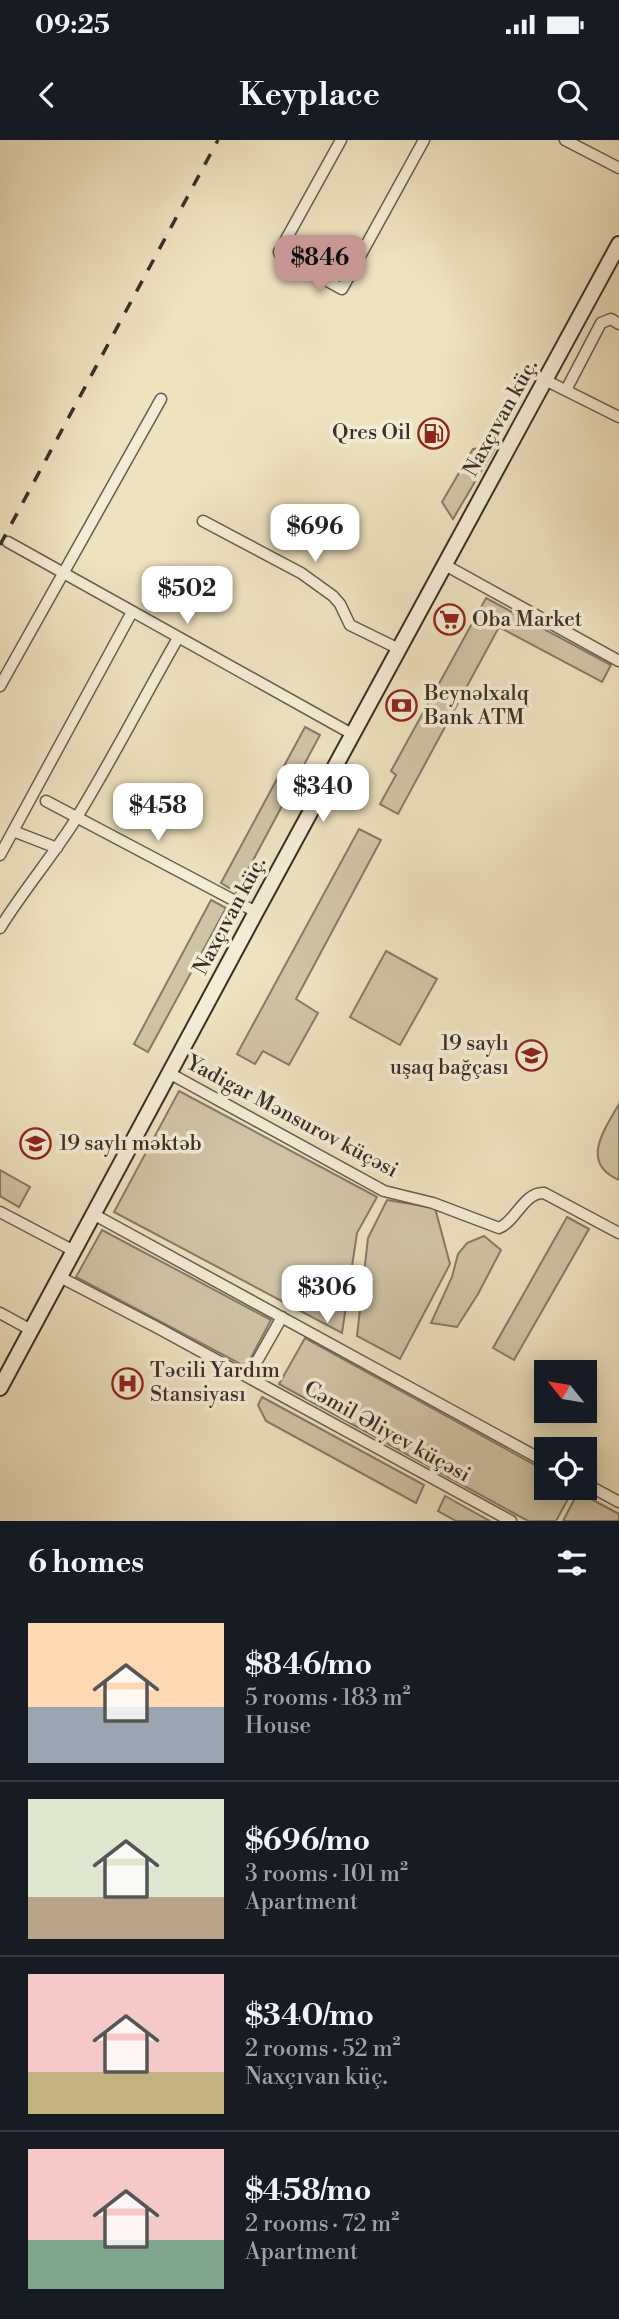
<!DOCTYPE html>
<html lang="en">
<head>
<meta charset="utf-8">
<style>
	:root { --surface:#171b24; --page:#20242c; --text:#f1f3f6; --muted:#9ea1a6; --line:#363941; --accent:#c59692 }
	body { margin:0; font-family:"Libre Bodoni",serif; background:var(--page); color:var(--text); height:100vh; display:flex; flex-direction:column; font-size:26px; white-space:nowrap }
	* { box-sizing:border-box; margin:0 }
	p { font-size:23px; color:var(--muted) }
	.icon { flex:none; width:38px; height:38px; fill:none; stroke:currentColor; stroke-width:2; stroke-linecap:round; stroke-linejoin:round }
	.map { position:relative; height:1381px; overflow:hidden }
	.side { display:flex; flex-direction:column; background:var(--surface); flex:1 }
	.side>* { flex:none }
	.needle { width:46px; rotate:300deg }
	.controls { position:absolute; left:534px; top:1220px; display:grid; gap:14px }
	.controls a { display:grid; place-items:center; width:63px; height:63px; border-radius:0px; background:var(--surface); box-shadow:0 4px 18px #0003; font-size:35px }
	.price { position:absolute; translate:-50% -60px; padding:0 16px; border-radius:14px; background:#fff; color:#222; font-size:23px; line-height:46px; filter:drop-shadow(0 2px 4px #0008) }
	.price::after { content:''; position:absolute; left:50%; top:42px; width:21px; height:16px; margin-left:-10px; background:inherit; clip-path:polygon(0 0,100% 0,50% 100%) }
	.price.current { background:var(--accent); color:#111 }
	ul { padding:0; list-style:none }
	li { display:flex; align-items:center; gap:21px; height:175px; padding:0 28px }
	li+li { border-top:2px solid var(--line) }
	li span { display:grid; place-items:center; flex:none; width:196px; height:140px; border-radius:0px; color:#555 }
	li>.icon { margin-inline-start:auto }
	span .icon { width:84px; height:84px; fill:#fffc; stroke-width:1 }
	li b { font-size:30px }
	h2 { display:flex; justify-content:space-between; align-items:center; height:84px; padding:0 28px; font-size:30px }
	.status { display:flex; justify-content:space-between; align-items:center; height:49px; padding:0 35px; background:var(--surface); direction:ltr }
	.status svg { height:19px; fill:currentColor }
	header { display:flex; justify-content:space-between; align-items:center; height:91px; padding:0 28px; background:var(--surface); font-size:32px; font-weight:700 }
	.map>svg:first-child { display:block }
</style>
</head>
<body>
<div class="status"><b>09:25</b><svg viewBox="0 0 49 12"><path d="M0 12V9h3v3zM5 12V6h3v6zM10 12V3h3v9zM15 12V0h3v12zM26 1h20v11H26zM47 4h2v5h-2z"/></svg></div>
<header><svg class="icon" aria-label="back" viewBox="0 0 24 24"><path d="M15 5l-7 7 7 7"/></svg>Keyplace<svg class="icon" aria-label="search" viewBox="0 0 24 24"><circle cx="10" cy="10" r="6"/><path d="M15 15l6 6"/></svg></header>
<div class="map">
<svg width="619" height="1381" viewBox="0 0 619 1381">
	<rect width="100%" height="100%" fill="#eee2bf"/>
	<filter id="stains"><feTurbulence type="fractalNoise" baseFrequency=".00286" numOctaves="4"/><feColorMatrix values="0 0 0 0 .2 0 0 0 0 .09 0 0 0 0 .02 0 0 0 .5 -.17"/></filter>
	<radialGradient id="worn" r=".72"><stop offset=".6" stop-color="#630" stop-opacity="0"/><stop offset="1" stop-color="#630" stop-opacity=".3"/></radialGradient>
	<!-- green -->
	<path fill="#d0c4a6" stroke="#867a68" stroke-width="2" d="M496,306L453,379L442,362L473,309Z
		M486,458L611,525L602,542L499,487L398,674L380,664L396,635L391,631Z
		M305,587L320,595L236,752L221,743Z
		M359,689L381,700L296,859L318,873L289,925L263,911L255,924L237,914Z
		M211,760L226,768L148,912L134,904Z
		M386,811L437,839L400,905L350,877Z
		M179,951L377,1057L357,1093L342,1193L114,1072Z
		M619,964V1040C579,1023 605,989 619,964Z
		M0,1030L30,1047L19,1067L0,1056Z
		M387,1060L435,1068L450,1124L400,1219L357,1196L368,1098Z
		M567,1077L589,1089L514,1220L493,1208Z
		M102,1090L271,1180L246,1227L76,1137Z
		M484,1096L501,1110L478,1154L457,1187L431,1183L452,1137L458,1114L467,1103Z
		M305,1198L546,1331V1348H574L556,1381H528L279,1244Z
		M262,1257L424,1345L416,1363L266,1281L258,1265Z
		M578,1352L619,1374V1381H563Z
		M445,1356L490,1381H456L438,1371Z"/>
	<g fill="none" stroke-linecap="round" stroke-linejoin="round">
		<defs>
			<path id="street" d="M341,0L279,112L280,115L342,149L424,0
				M565,0L619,28
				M545,240L619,277
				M566,250L601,183L611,179L619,184
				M203,381L301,433L333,456L340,464L350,485L399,509
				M8,402L352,594
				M445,425L619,521
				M0,546L161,259
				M46,661L256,772
				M13,691L57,708
				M0,715L132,472
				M0,788C23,751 51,718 74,682C111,622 143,559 178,498
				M169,933L384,1051L433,1063L499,1088C516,1081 524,1052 544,1053L619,1093
				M0,1072L74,1111
				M93,1074L546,1322
				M60,1137L158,1188L511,1381
				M0,1173L31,1190
				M248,1237L282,1177
				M584,1343L619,1362"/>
			<path id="secondary" d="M0,1248L256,772L619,104"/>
		</defs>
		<!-- street casing -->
		<use href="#street" stroke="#685c4e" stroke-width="13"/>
		<!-- secondary casing -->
		<use href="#secondary" stroke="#3b2f29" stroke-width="18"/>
		<!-- street -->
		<use href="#street" stroke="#f4ecd5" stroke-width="10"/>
		<!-- secondary -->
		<use href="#secondary" stroke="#f4ecd5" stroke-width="14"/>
		<!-- rail -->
		<path stroke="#3b2f29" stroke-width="3.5" stroke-dasharray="12 12" stroke-linecap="butt" d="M0,405L218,0"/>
	</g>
	<!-- icons -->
	<defs>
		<symbol id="fuel-ring" viewBox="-11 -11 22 22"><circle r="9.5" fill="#f4ecd5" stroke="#8f2418" stroke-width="1.5"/><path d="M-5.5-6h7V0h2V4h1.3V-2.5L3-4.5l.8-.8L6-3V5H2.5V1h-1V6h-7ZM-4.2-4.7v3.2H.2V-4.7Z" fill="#8f2418"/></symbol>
		<symbol id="supermarket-ring" viewBox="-11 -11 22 22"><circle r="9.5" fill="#f4ecd5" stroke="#8f2418" stroke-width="1.5"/><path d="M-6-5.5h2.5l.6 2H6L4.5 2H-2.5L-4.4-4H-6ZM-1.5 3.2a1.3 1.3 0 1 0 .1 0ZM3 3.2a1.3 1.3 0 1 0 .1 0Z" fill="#8f2418"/></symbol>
		<symbol id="bank-ring" viewBox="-11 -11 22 22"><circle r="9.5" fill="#f4ecd5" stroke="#8f2418" stroke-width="1.5"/><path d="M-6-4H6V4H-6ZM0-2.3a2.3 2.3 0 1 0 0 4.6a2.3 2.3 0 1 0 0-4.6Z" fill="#8f2418"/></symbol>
		<symbol id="school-ring" viewBox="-11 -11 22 22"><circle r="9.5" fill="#f4ecd5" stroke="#8f2418" stroke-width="1.5"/><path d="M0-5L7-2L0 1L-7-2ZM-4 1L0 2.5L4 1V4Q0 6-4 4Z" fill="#8f2418"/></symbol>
		<symbol id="hospital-ring" viewBox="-11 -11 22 22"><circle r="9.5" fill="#f4ecd5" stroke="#8f2418" stroke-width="1.5"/><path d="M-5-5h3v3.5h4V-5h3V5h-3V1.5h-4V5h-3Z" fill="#8f2418"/></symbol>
	</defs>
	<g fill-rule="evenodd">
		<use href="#fuel-ring" x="416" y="276" width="35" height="35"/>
		<use href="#supermarket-ring" x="432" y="462" width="35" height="35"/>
		<use href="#bank-ring" x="384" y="548" width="35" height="35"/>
		<use href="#school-ring" x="514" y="898" width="35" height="35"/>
		<use href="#school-ring" x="18" y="986" width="35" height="35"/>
		<use href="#hospital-ring" x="110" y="1226" width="35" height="35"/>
	</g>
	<g text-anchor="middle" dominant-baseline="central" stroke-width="7" stroke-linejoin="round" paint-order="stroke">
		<!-- street labels -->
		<g font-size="21" fill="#3b2f29" stroke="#f4ecd5">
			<text transform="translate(501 278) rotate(-61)">Naxçıvan küç.</text>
			<text transform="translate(230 776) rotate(-62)">Naxçıvan küç.</text>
			<text transform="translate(292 977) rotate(28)">Yadigar Mənsurov küçəsi</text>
			<text transform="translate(387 1292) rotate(29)">Cəmil Əliyev küçəsi</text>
		</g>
		<!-- poi labels -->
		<g font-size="21" fill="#3b2f29" stroke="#f4ecd5" text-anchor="start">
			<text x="411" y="293" text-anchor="end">Qres Oil</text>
			<text x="472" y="480">Oba Market</text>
			<text x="424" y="554">Beynəlxalq<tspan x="424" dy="24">Bank ATM</tspan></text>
			<text x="509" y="904" text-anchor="end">19 saylı<tspan x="509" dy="24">uşaq bağçası</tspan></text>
			<text x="59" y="1004">19 saylı məktəb</text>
			<text x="150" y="1231">Təcili Yardım<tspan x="150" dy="24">Stansiyası</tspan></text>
		</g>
	</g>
	<rect width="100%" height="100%" filter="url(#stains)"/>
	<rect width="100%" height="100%" fill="url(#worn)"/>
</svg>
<div class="controls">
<a><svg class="needle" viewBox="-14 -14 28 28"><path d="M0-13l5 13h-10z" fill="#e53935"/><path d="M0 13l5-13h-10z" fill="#9ea1a6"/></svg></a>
<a><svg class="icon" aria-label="locate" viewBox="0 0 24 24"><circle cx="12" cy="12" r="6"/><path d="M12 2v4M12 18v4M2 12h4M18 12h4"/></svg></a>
</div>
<b class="price current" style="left:320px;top:155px">$846</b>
<b class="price" style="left:315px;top:424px">$696</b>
<b class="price" style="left:187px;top:486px">$502</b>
<b class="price" style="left:323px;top:684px">$340</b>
<b class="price" style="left:158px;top:703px">$458</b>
<b class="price" style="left:327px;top:1185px">$306</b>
</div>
<section class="side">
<h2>6 homes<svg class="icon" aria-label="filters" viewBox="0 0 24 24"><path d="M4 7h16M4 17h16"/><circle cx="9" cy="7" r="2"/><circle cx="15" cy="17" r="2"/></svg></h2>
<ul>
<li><span style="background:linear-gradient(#ffd9b3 60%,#9aa5b1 0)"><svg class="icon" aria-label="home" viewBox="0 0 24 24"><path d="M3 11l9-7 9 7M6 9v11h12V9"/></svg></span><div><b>$846/mo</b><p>5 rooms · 183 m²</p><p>House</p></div></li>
<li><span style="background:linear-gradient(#dfe7d0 70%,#b9a48a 0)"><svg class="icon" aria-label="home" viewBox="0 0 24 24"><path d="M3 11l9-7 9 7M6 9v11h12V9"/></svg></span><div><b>$696/mo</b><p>3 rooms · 101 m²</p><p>Apartment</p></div></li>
<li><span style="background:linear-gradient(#f6c9c9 70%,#c2b280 0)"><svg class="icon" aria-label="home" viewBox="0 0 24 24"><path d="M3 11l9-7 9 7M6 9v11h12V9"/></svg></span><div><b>$340/mo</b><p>2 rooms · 52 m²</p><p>Naxçıvan küç.</p></div></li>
<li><span style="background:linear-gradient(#f6c9c9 65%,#7fa58c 0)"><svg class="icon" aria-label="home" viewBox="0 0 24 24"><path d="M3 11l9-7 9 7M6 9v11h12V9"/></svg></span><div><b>$458/mo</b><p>2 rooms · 72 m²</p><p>Apartment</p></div></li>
</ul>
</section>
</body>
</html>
